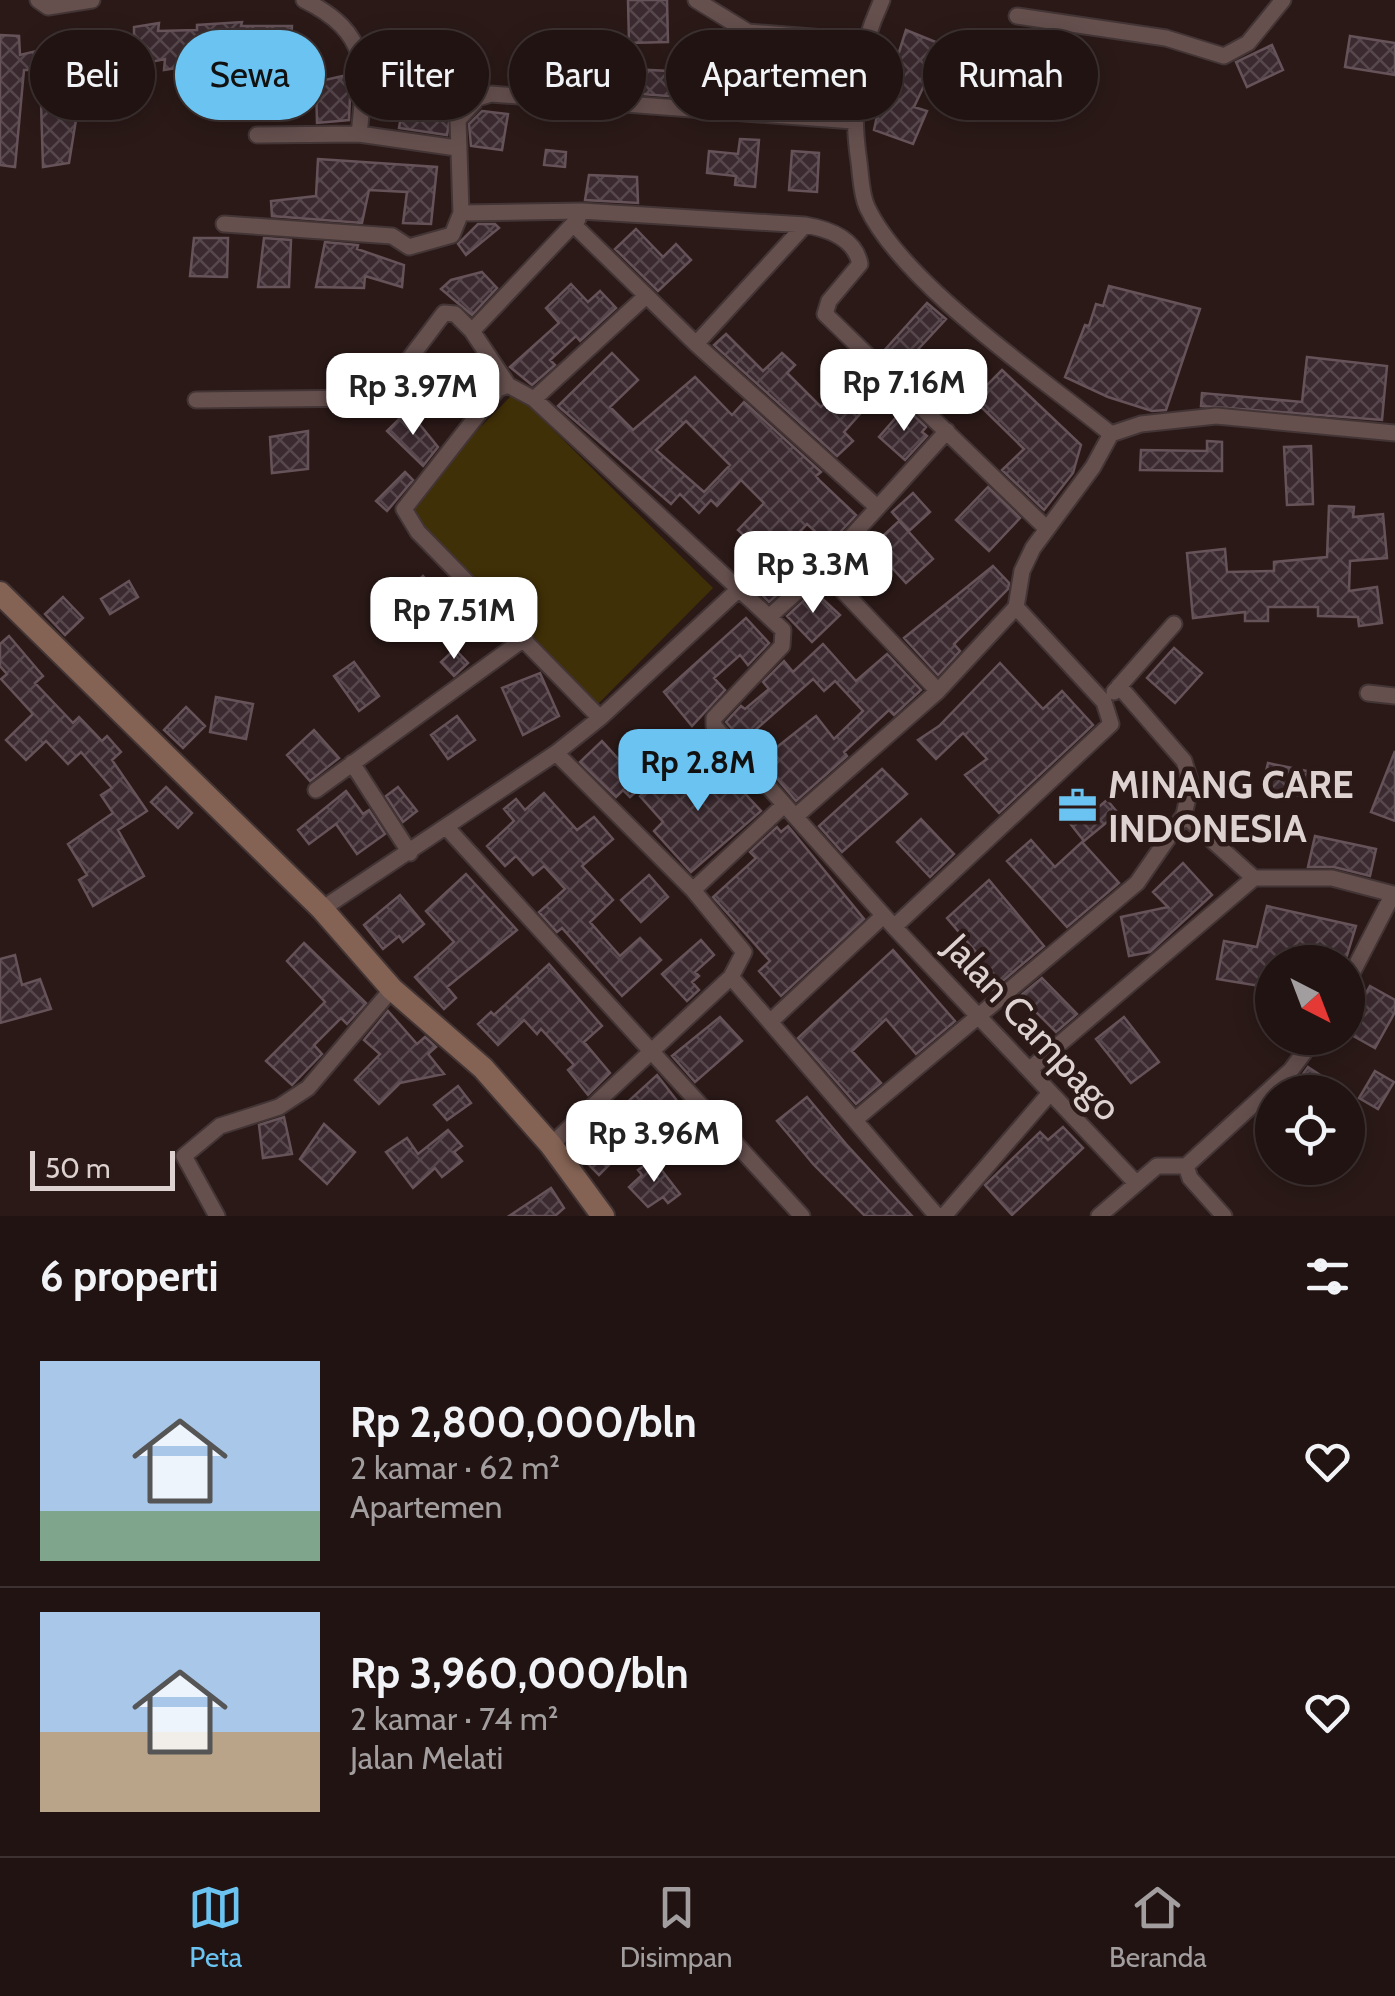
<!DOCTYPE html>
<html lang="id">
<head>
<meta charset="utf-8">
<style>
	:root { --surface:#201311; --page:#281c1a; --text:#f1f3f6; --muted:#a29e9f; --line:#3d3231; --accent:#6ac3f1 }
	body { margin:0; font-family:Cabin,sans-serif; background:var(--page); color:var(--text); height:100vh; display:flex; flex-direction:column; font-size:38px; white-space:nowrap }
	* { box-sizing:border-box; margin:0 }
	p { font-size:32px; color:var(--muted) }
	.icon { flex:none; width:55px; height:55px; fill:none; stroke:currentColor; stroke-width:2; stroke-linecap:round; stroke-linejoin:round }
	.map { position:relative; height:1216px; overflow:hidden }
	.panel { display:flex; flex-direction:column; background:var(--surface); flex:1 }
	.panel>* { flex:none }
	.hud { position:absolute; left:30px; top:30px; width:1335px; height:90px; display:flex; gap:20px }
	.needle { width:65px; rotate:138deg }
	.controls { position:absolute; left:1255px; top:945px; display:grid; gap:20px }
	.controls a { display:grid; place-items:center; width:110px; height:110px; border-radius:50%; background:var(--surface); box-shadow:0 5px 25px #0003,0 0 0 2px var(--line); font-size:50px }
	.scale { position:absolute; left:30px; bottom:25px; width:145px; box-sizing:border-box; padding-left:10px; border:5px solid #ded2d0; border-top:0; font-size:28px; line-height:35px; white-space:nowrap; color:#ded2d0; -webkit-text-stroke:8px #2a1917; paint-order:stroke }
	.price { position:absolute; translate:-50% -85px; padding:0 22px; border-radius:20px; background:#fff; color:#222; font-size:32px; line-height:65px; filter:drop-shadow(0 2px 5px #0008) }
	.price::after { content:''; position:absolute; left:50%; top:60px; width:30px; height:22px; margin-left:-15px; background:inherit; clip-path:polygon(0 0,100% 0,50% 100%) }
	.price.current { background:var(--accent); color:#111 }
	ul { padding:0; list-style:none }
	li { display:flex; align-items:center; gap:30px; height:250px; padding:0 40px }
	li+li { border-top:2px solid var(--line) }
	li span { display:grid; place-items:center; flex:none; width:280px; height:200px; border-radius:0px; color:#555 }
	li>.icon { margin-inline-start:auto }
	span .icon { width:120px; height:120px; fill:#fffc; stroke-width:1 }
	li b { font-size:42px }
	h2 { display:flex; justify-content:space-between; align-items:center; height:120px; padding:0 40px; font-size:42px }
	.chip { padding:0 35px; border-radius:45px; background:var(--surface); box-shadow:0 5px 25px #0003,0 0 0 2px var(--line); font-size:35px; line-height:90px }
	.chip.current { background:var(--accent); color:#111 }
	.tab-bar { display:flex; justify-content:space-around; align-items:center; height:140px; border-top:2px solid var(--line); background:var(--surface); font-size:28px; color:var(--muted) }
	.tab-bar a { display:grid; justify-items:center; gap:5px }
	.tab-bar .current { color:var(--accent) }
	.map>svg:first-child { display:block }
</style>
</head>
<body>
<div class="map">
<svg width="1395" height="1216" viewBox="0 0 1395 1216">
	<defs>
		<pattern id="building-cross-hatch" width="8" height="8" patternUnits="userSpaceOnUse" patternTransform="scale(2.5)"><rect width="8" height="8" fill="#3b2a30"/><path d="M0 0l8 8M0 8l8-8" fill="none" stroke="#57484d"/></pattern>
	</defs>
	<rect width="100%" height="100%" fill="#2a1917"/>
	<!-- grass -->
	<path fill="#403007" d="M515,392L713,588L597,705L399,510Z"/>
	<!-- building -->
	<path fill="url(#building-cross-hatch)" stroke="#66535a" stroke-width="2.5" fill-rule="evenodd" d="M628,0H667L668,42L629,43Z
		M242,22L241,26H292L290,57L239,58L164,70L165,59L131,66L132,74L82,83L69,163L43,167L40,70H24L15,167L0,165V35L19,36L20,55L82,40L84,52L134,39V27L159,23L158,31L197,30V25Z
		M906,30L943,45L914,107L927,111L913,144L874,130L877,116L867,113L889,66L894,68Z
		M1350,36L1395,43V75L1345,67Z
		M552,45H573V66L708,73L706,99L551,87Z
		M1272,45L1283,70L1247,87L1236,62Z
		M780,46L823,49L822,71H816V107L771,104V76H778Z
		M402,47L428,65L418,85L387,72Z
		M351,74L349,120L317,123L316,82Z
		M404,100L451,111L447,135L399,128Z
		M482,111L508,114L502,150L471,146L469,124Z
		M740,139L759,140L755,187L735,185L736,176L707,173L709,151L738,154Z
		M546,150L566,152L565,167L544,165Z
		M792,151L819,153L817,192L789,190Z
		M318,159L437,167L431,224L403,223L407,192L369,190L362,223L272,216L271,201L316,196Z
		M589,175L637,177L638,203L585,200Z
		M478,224H495L499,228L466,255L458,244Z
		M636,229L663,257L676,244L691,260L658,291L615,249Z
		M194,238H228L227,277L190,276Z
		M264,238L291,240L289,287H258Z
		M325,242L358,245L357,249L404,265L402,287L365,276L364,288L316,287Z
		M482,272L497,288L472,315L441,289L451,280Z
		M571,284L588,302L600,291L616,308L580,341L576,336L550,360L555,365L532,385L510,367L559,323L546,308Z
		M1109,286L1200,309L1166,410L1152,411L1108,397L1065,377L1085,325L1089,326L1096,304L1103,306Z
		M927,303L946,319L899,370L882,353Z
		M726,334L763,371L782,353L795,365L787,373L821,407L851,374L875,397L844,432L853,441L837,456L714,345Z
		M612,353L638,380L610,407L633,430L695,377L732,415L744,402L821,472L816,476L819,480L856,515L829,544L807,524L777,556L798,576L769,602L748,581L769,559L738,530L764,503L741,480L717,506L711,500L699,513L680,494L671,504L558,406ZM686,421L730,465L704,492L656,450Z
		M1307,357L1387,366L1382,420L1201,406L1202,393L1302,402Z
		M939,367L962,386L941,410L920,390Z
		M1002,370L1081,445L1073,473L1044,510L1002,470L1024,449L973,399Z
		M905,407L926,427L922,432L927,436L905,460L879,437Z
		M408,410L438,447L423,466L387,431Z
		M308,431V469L272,473L270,437Z
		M1207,441L1222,442V471L1140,470L1141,450L1207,451Z
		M1311,446L1313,504L1287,505L1284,447Z
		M405,472L413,480L387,511L376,501Z
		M988,487L1020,518L989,551L956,520Z
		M913,493L930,512L909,531L892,512Z
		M1329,506L1354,507L1353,517L1383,514L1387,558L1350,561L1349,591L1377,587L1382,623L1359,626L1358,617L1318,616V607H1268V621H1245V612L1193,618L1187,553L1225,549L1227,572L1274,571V562L1327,557Z
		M899,521L933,559L906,583L872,546Z
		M993,566L1009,583L1008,589L954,644L960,651L938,675L904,638Z
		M423,576L443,601L410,627L396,610L410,598L405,592Z
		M129,581L138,597L110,614L101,599Z
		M814,591L840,615L812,642L787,616Z
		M63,597L83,618L65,635L45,614Z
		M746,618L769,643L748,665L740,655L714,678L725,690L692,726L664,692Z
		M9,636L43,676L35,683L73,723L79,717L102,741L107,736L121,752L112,760L147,811L118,830L144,876L93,906L79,880L87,875L68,844L113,813L101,795L112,788L81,752L68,764L46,741L26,760L6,740L33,714L1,679L7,674L0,666V644Z
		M823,644L856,681L887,654L921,690L894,715L889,710L844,752L847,756L796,801L761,760L816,716L834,739L863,711L835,681L824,691L813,679L743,741L726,722L741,706L745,709L769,689L763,682L784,661L793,672Z
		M1174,648L1202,673L1175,703L1147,678Z
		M455,649L468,663L454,676L441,662Z
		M354,662L379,696L359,711L334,676Z
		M1000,663L1043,709L1062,691L1093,725L999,813L965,775L987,759L963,733L936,759L918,740L939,726Z
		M540,673L559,716L523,735L502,688Z
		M216,697L253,704L246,739L210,732Z
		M186,707L205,726L183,748L164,730Z
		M457,716L475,740L448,759L431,735Z
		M314,730L339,758L310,781L287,755Z
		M602,741L643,786L630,797L623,790L616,797L580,762Z
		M1395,751V821L1371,812Z
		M702,762L724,790L734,782L761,811L691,872L654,831L663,822L640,796L663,776L673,788Z
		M1268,763L1312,772L1307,797L1262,788Z
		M882,769L907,794L842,852L819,826Z
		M166,787L192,813L178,828L151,802Z
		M398,787L417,811L403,822L386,796Z
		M1078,790L1095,810L1107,800L1118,813L1084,841L1057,807Z
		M346,791L363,814L369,810L385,834L357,854L336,824L309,844L298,830Z
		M544,793L577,830L594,817L613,839L582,866L613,900L590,922L620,956L640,938L661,960L622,996L562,928L557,932L539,912L565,889L544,866L533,875L516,856L505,866L487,846L514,821L504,809L516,799L525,810Z
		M921,819L954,854L930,877L897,842Z
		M788,826L864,919L781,996L759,971L770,961L713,897L756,858L750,852L777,827L781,832Z
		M1315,836L1376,849L1370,876L1334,867H1308Z
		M1031,840L1055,867L1082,842L1119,883L1067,927L1007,861Z
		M1183,863L1212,895L1150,952L1129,956L1121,917L1168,907L1153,892Z
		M466,874L517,930L447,987L456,998L444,1009L415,977L454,942L426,911Z
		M649,875L668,897L641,922L621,900Z
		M989,880L1044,946L992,990L967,960L976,952L947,918Z
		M400,895L424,924L403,942L399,936L383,949L364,925Z
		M1267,906L1356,926L1345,962H1272V988L1217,979L1224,941L1257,947Z
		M701,940L714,955L695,972L699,976L692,982L699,990L687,1001L662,974Z
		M304,943L366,1003L347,1024L341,1018L314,1045L322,1054L292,1085L266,1061L325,1002L287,961Z
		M893,950L955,1021L916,1054L886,1019L852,1051L881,1083L856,1104L798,1038Z
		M15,955L22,985L40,979L51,1009L0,1023V959Z
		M549,964L602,1026L584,1042L610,1073L588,1095L568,1070L574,1065L541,1029L537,1034L524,1020L498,1045L478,1024L491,1012L494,1015Z
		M1042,978L1077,1014L1056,1032L1020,996Z
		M1370,986L1395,1000V1012L1375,1048L1348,1033V1024Z
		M388,1011L417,1044L425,1037L436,1047L428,1054L444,1074L400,1083L379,1104L355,1080L380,1054L364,1040Z
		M720,1017L742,1041L695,1082L672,1056Z
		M1124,1017L1159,1062L1131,1083L1096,1039Z
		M1308,1067L1346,1092H1290Z
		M1375,1071L1394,1082L1378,1109L1359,1098Z
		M657,1075L678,1102L644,1132L622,1107Z
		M458,1086L471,1103L447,1120L434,1105Z
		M807,1097L846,1144L912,1216H865L814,1165L777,1121Z
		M284,1117L292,1154L263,1158L259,1125Z
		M324,1124L355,1152L327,1184L300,1159Z
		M1063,1127L1083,1148L1012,1215L985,1185L1040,1132L1048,1140Z
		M448,1130L462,1146L454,1152L462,1161L442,1177L435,1168L413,1188L386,1152L407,1138L418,1154Z
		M609,1140L621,1153L599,1175L586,1162Z
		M653,1159L680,1194L668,1203L663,1197L648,1207L629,1187L642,1175L638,1170Z
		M551,1188L564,1208L555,1216H509Z"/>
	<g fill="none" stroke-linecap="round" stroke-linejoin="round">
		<defs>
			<path id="street" d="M38,0L48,7L92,0
				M304,0C371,33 366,71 359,134
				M696,0L748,32L863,41
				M882,0C857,55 850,102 859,162C861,177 861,194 867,207C903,284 1042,378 1111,434
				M1017,16L1166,38L1224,56L1248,43L1283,0
				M257,135L359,134L457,148
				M461,213L581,211L805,225C829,229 855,238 860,264L829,301L825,314L1046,528
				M224,224L392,236L409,247L452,235L461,213L458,120L478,98L491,94L853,121
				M575,226L696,344L877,507
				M696,344L805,225
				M508,385L472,331L578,219
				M534,399L646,296
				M196,400L370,398L382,395L444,313L455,314L472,331
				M822,569L938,691
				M769,617L822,569L947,431
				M1114,692L1174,624
				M1368,693L1395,696
				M600,718L418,532L404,509L498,389L508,385L534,399L783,630L782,646L714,718V726L894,927L1135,1182
				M352,763L410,853
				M316,790L525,638
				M1184,815L1254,878H1332L1393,894L1348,981
				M796,816L938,691L1016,607L1022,571L1033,548L1093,467L1111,434L1141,424L1216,416L1395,433
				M448,829L802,1216
				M693,890L784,805
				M322,909L556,753L600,718L739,589
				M894,927L1111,724L1104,702L1016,607
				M731,977L770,1022L883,916
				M770,1022L937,1216
				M1029,1070L1254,878
				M857,1118L1137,883L1184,815L1191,784L1184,761L1119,686
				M551,1145L731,977L744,952L693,890L556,753
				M217,1216L184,1156L220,1126L279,1107L308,1088L392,989
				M944,1216L1050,1093
				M1099,1216L1157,1166H1186
				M1224,1216L1190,1178L1186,1166L1291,1070L1315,1038"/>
			<path id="secondary" d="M0,593L322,909L392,989L483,1068L551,1145L603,1216"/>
		</defs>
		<!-- street casing -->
		<use href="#street" stroke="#433535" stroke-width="19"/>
		<!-- secondary casing -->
		<use href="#secondary" stroke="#433535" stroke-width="26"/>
		<!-- street -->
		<use href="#street" stroke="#65504e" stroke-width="15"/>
		<!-- secondary -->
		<use href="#secondary" stroke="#846354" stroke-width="22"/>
	</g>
	<!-- icons -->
	<defs>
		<symbol id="office-bare" viewBox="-9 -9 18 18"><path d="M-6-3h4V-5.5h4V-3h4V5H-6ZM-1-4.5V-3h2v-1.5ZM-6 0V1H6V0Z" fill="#6ac3f1" stroke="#2a1917" stroke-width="2.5" paint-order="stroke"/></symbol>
	</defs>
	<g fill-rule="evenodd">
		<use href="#office-bare" x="1050" y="778" width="55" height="55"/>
	</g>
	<g text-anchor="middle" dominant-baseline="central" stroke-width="9" stroke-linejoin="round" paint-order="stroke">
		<!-- poi labels -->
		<g font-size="38" font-weight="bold" fill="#ded2d0" stroke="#2a1917" text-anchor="start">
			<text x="1108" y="784">MINANG CARE<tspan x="1108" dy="44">INDONESIA</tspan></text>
		</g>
		<!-- street labels -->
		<g font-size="38" fill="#ded2d0" stroke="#2a1917">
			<text transform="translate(1033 1027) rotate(47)">Jalan Campago</text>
		</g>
	</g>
</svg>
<div class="controls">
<a><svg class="needle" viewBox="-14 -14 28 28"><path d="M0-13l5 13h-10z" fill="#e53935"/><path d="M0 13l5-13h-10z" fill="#a29e9f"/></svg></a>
<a><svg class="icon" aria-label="locate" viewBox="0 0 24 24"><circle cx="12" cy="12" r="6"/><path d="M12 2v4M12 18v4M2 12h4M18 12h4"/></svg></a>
</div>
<div class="scale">50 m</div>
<b class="price" style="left:904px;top:434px">Rp 7.16M</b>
<b class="price" style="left:413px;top:438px">Rp 3.97M</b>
<b class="price" style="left:813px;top:616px">Rp 3.3M</b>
<b class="price" style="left:454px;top:662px">Rp 7.51M</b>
<b class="price current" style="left:698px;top:814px">Rp 2.8M</b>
<b class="price" style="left:654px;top:1185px">Rp 3.96M</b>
<div class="hud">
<a class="chip">Beli</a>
<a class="chip current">Sewa</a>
<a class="chip">Filter</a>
<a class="chip">Baru</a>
<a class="chip">Apartemen</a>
<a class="chip">Rumah</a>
</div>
</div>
<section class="panel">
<h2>6 properti<svg class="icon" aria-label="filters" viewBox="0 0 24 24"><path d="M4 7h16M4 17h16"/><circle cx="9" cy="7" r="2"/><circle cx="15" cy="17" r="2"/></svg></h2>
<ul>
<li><span style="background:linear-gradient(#a9c7e8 75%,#7fa58c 0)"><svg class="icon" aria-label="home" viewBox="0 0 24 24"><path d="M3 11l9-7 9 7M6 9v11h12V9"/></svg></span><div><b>Rp 2,800,000/bln</b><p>2 kamar · 62 m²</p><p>Apartemen</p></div><svg class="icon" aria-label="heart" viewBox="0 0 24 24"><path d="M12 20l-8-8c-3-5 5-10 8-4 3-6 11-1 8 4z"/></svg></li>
<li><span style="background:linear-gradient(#a9c7e8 60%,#b9a48a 0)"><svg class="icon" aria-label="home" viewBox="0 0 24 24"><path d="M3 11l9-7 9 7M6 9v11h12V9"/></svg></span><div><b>Rp 3,960,000/bln</b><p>2 kamar · 74 m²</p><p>Jalan Melati</p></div><svg class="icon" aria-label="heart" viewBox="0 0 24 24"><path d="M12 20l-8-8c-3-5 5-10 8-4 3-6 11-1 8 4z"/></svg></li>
</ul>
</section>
<nav class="tab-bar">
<a class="current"><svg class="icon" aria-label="map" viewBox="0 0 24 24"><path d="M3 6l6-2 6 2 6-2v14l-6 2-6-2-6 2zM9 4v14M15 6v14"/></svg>Peta</a>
<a><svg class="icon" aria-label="saved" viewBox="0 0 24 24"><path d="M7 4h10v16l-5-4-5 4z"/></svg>Disimpan</a>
<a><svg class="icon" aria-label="home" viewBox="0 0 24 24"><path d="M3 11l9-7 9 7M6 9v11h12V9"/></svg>Beranda</a>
</nav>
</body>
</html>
